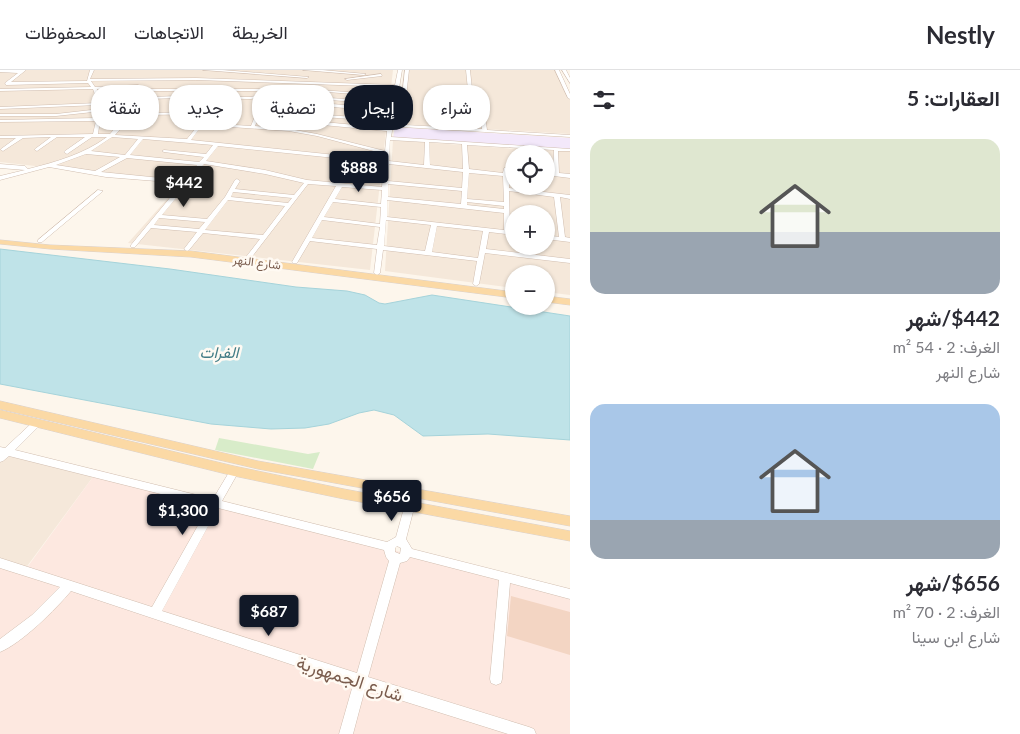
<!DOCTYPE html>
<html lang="ar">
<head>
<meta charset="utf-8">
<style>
	:root { --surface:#fff; --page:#f2f2f3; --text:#2b2b33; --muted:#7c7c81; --line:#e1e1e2; --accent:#111827 }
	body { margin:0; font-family:Lato,Vazirmatn,sans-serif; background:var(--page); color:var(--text); direction:rtl; height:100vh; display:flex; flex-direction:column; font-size:19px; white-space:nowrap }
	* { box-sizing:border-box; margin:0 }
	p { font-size:16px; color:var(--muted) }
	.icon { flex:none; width:28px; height:28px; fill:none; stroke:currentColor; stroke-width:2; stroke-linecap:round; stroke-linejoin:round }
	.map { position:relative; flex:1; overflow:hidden; direction:ltr }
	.details { display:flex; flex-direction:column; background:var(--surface); width:450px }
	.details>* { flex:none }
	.banner { position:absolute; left:15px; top:15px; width:475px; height:45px; direction:rtl; display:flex; gap:10px }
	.controls { position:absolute; left:505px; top:75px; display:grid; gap:10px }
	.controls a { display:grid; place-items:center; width:50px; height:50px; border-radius:50%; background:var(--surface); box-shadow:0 1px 4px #0004; font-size:25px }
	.price { position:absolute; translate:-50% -42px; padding:0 11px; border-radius:5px; background:var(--accent); color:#fff; font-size:16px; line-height:32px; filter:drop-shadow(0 1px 2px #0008) }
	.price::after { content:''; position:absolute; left:50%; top:30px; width:15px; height:11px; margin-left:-8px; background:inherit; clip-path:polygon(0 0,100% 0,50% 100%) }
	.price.current { background:#222; color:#fff }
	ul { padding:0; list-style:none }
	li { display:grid; align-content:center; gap:10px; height:265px; padding:0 20px }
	li span { display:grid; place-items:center; height:155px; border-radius:15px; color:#555 }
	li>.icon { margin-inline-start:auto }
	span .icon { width:90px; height:90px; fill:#fffc; stroke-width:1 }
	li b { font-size:21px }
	h2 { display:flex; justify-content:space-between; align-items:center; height:60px; padding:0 20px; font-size:21px }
	.pill { padding:0 18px; border-radius:20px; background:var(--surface); box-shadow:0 1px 4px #0004; font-size:18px; line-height:45px }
	.pill.current { background:var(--accent); color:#fff }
	header { display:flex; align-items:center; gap:30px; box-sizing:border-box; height:70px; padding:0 25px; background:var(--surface); border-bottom:1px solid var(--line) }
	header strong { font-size:24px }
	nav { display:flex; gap:28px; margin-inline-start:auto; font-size:18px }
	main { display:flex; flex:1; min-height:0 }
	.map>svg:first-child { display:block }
</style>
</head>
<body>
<header>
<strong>Nestly</strong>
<nav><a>الخريطة</a><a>الاتجاهات</a><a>المحفوظات</a></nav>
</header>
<main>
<section class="details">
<h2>العقارات: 5<svg class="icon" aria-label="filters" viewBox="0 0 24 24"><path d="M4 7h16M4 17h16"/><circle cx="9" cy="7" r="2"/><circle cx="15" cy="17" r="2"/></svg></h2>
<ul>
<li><span style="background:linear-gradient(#dfe7d0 60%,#9aa5b1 0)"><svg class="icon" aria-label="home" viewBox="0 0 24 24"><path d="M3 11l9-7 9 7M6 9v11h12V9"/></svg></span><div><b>$442/شهر</b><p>الغرف: 2 · 54 m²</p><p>شارع النهر</p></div></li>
<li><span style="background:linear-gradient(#a9c7e8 75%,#9aa5b1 0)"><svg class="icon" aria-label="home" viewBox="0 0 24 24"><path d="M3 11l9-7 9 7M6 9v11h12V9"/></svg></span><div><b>$656/شهر</b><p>الغرف: 2 · 70 m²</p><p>شارع ابن سينا</p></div></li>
</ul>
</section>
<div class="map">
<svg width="570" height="664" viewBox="0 0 570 664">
	<rect width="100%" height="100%" fill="#fdf6ec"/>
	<!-- residential -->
	<path fill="#f5e8da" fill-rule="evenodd" d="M0,0H393L370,200L128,173L167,129L189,110L106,104L0,92Z
		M408,0H557L570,30V64L400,54Z
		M393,70L516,79V84H514V116H546V84H521V79L570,81V225L546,222V204H514V218L385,201ZM514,144H546V176H514Z
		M0,381L98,400L25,499L0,491Z"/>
	<!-- commercial -->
	<path fill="#fde8e0" d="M98,400L570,528V664H0V491L26,499Z"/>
	<!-- education -->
	<path fill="#f3e8fa" d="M395,57L570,68V79L393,68Z"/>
	<!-- green -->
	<path fill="#d8ecc9" d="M219,368L308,384L320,382L313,399L215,380Z"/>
	<!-- water -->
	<path fill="#bfe3e8" stroke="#a5d3da" d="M0,179L170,199L296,217L347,221L365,225L379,233L385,234L432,225L570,246V370L488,364L423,366L394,345L374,340L359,343L329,354L305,358L271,359L211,354L0,314Z"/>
	<!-- building -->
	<path fill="#f3d5c3" d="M511,526L570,542V585L507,566Z"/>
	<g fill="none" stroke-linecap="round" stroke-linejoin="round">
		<defs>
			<path id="minor" d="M0,0H26L11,12L87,11L90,0H94L90,9L196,8L395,15L398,0H402L391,67L570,79V81H558L559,103L570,104V108L546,105V101L553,102L554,80L467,75L469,99L503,103L504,98L514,96V100H509V118L570,125V129L560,127L565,167L570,168V172L546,169V165L559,167L554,127L509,121L510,161H514V165L489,162L486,179L570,189V193L485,183L479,214L476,216L473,214L477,191L383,180L380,203L377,205L374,203L377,179L310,171L297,193H293L292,192L336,116L308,114L251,188L249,189L246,187L260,169L203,163L189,180L187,181L184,179L197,162L151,158L135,177H131V175L197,95L127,88L101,102L171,109L172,110L169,112L106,107L49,97L0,110V106L25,100L0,98V94L25,96L28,99C56,92 84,84 107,67H92L67,84L64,82L65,81L85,67H57L37,81L35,80V79L51,67L23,68L3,81L1,80V79L16,68H0V66L93,64L96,51L0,52V50L95,48L100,50L98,64H110L115,58L102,41L56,46H0V44H56L100,39L99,35L0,39V37L98,33L93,19L0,21V19L91,17L88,13L6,15L5,13L18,3L0,2ZM196,10L395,17L394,25L303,19L301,20L393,27L392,32L267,24L265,20L259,19H150L149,21H259L262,22L263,24L251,27L179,26L119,28L117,29L119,30L179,28L251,29L265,26L392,34L391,39L297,31L295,32L306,34L296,51L295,56H299L301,53L387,61L385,81L317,64L289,59L255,56L263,36L261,35L259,36L251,56L204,53L206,49L204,48L187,69L115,65C122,57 132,48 142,45L223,44L225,43L223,42L142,43L133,45L118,56L105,40L97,19L140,16L138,15L95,17L91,11ZM310,35L390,42L389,49L324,45L322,46L324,47L389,52L387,58L302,50ZM202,55L289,61L317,66L385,84L384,90L191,70ZM112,67L138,69L125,85L91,81ZM143,69L213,75L206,84L164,80L162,81L164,82L204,87L199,92L130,85ZM390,70L425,72L424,95L389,91ZM429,72L462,74L463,99L430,95ZM218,76L384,93L382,117L307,110L265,100L206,91ZM86,84L120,87L95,101L56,95ZM204,94L265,104L304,113L294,125L235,119L240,111L237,109L235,110L225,127L207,149L162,145ZM389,94L463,102L462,118L388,111ZM469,103L503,106L504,132L467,129ZM388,114L462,121L461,134L388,127ZM342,117L382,120L381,134L335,129ZM233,122L292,128L288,133L231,127ZM228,130L285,136L263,165L205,160ZM387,130L504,143V160L387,147ZM333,132L381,137L380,154L324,147ZM467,132L504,136V139L467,135ZM159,148L205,152L199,159L154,155ZM322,150L380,157L377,175L312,168ZM386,150L431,155L425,181L384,176ZM437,156L483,161L478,188L432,182Z
				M203,0H222L309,7L307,8Z
				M303,0H322L366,4L364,5Z
				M405,0H409L403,54L405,55L482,59L478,26L468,20L466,0H470L472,19L482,25L487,60L570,65V67L402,57L399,54Z
				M555,0H559L570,24V29L568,28Z
				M562,0H566L570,8V13Z
				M381,4L382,6L347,10L345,9Z
				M98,120L103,121L42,172H38V170Z
				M37,350L42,353L15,380L213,429L231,399H237L239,401L222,431L387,472L396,467L404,438L405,435L409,434L413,435L414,438L406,469L412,479L570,519V529L510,513L502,609L501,613L496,615L491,613L490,609L499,510L410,487L407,491L400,493L368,607L529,657L534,659L536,664H508L365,619L353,664H339L353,615L71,521C56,539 22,573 0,582V569L32,545L60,517L0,498V488L152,537L209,436L9,386L3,391L0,392V377L5,378L34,351ZM218,438L384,480L386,487L389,491L357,603L162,541ZM397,476L401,478L400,484L395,482V478Z"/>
			<path id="major" d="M0,170L50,175L191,181L514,222V228L191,187L50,179L0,174Z
				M546,226L570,229V235L546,232Z
				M0,331L258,391L570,446V456L258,399L0,339Z
				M0,340L234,396L344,419L570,461V471L344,429L234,406L0,348Z"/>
		</defs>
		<!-- minor casing -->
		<use href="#minor" stroke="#d1beb0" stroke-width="1"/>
		<!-- major casing -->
		<use href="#major" stroke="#dad1cd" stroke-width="1"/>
		<!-- minor -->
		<use href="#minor" fill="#fff" fill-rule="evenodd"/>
		<!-- major -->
		<use href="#major" fill="#fbd9a5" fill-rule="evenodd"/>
	</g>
	<g text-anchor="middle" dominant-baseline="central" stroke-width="5" stroke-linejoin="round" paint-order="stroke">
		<!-- far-street labels -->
		<g font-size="12" fill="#7a5c4d" stroke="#fffaf3">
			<text transform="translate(257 192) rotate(7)">شارع النهر</text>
		</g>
		<!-- water labels -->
		<g font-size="16" font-style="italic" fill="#437c86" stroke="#fffaf3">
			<text x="219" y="281">الفرات</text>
		</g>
		<!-- near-street labels -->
		<g font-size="18" fill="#7a5c4d" stroke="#fffaf3">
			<text transform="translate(350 608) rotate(18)">شارع الجمهورية</text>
		</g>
	</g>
</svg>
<div class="controls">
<a><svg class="icon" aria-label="locate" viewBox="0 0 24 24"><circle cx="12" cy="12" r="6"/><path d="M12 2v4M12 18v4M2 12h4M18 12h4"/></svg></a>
<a>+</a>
<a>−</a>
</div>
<b class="price" style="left:359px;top:123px">$888</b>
<b class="price current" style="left:184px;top:138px">$442</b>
<b class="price" style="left:392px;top:452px">$656</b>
<b class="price" style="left:183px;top:466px">$1,300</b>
<b class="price" style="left:269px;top:567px">$687</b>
<div class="banner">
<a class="pill">شراء</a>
<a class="pill current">إيجار</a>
<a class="pill">تصفية</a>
<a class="pill">جديد</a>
<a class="pill">شقة</a>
</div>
</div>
</main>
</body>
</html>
